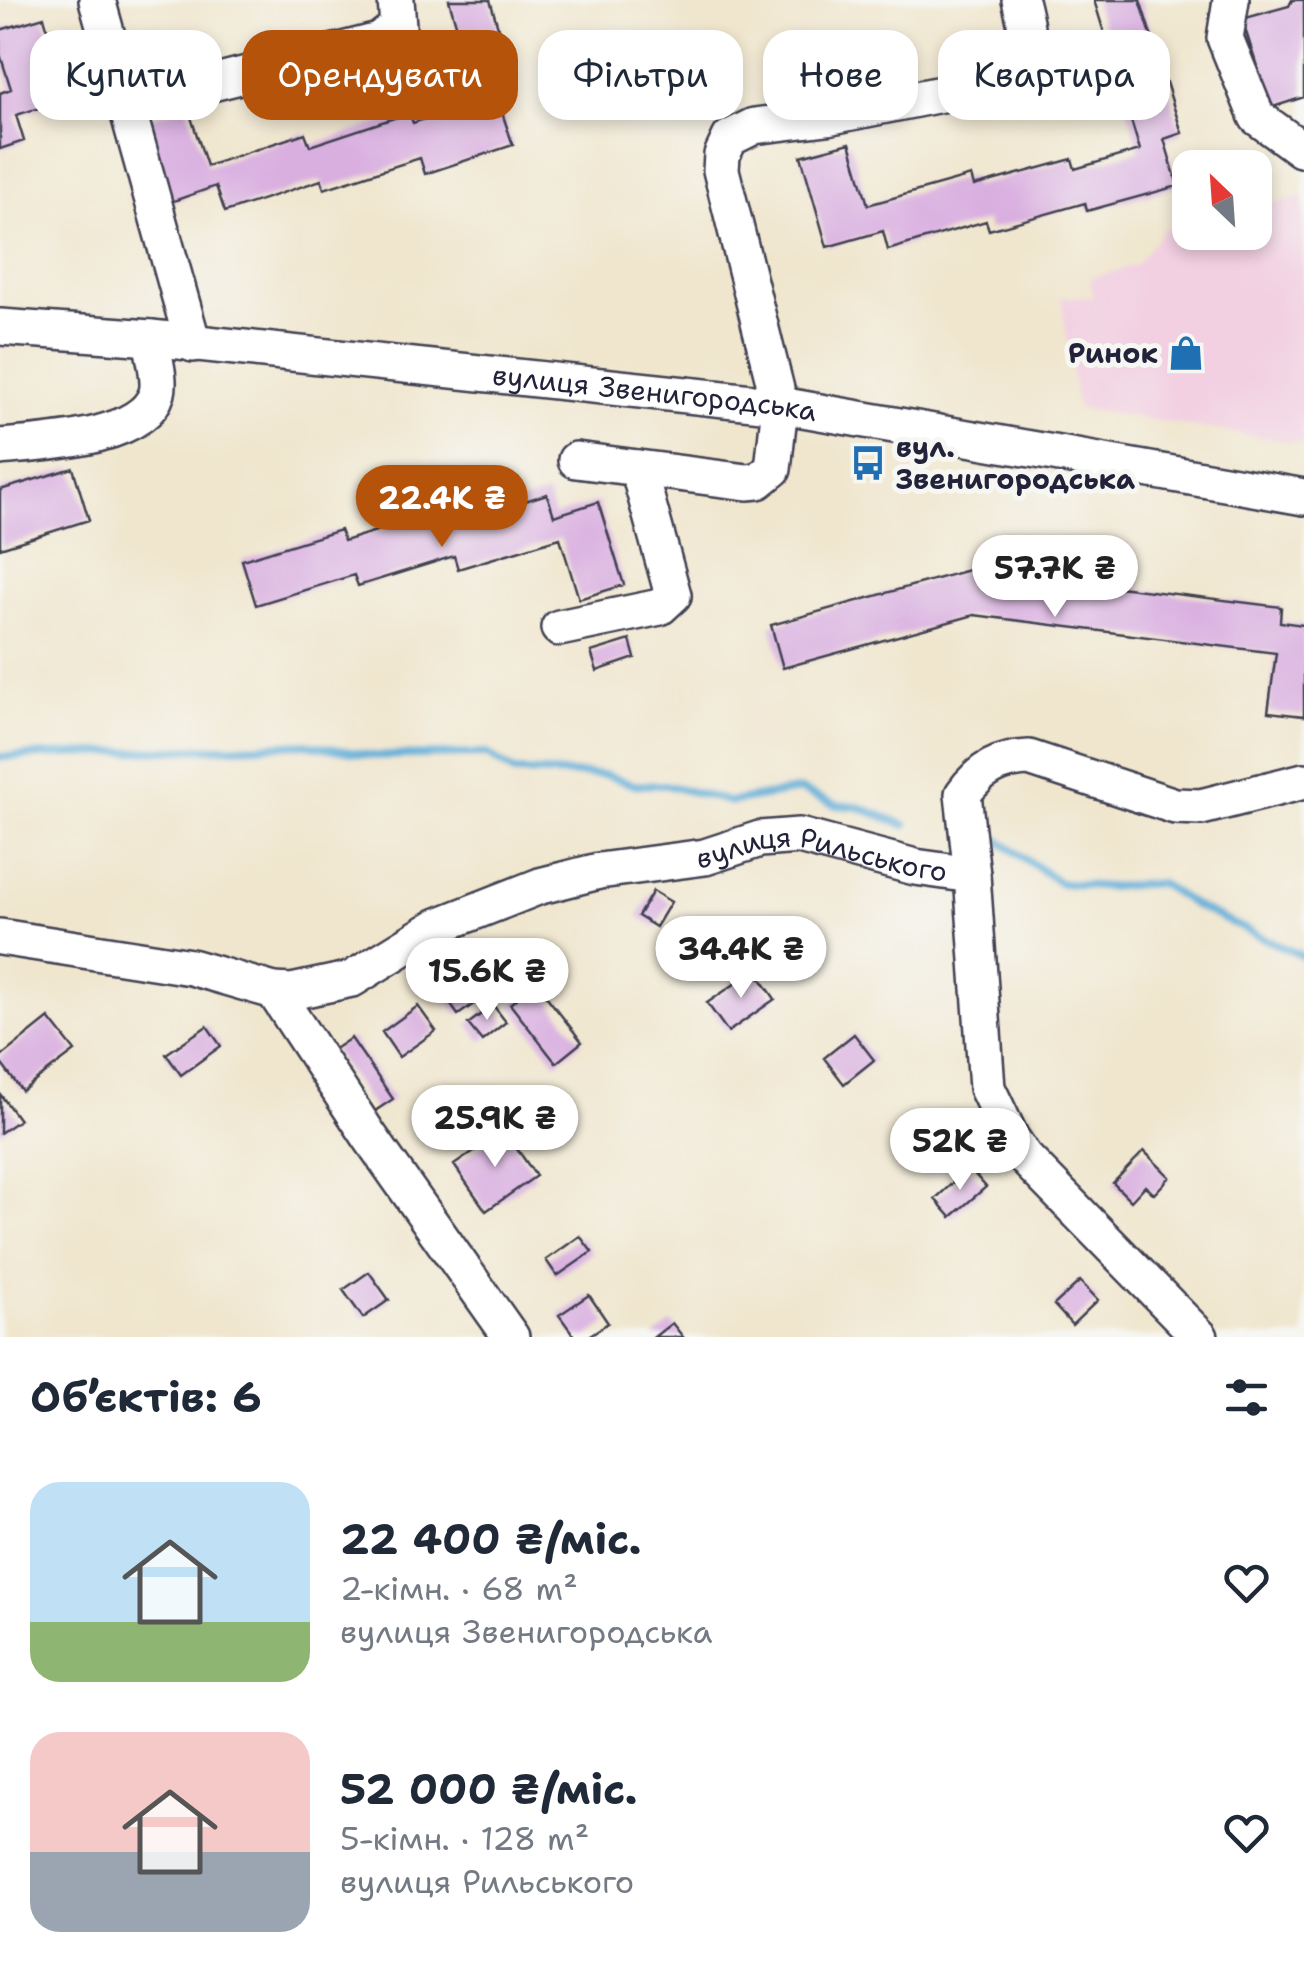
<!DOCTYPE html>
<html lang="uk">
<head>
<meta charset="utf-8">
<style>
	:root { --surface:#fff; --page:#f6f6f7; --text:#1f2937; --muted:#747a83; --accent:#b45309 }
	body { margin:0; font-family:"Shantell Sans",sans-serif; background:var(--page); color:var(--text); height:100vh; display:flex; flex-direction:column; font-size:38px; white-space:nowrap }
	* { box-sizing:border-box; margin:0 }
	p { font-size:32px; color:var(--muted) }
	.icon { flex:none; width:55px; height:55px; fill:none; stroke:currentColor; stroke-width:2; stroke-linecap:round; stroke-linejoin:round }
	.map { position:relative; height:1337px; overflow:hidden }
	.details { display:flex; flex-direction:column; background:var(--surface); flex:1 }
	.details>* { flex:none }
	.hud { position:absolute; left:30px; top:30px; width:1245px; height:90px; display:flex; gap:20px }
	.needle { width:65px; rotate:335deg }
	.tools { position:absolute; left:1172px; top:150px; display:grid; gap:20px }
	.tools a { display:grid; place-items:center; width:100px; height:100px; border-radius:20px; background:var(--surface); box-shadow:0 5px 15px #0003; font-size:50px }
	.price { position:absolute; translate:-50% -85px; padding:0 22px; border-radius:35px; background:#fff; color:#222; font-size:32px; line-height:65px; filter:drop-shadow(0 2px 5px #0008) }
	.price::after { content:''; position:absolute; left:50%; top:60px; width:30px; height:22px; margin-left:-15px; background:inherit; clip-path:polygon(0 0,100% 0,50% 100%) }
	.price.active { background:var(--accent); color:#fff }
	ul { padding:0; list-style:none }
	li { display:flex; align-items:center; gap:30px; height:250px; padding:0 30px }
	li span { display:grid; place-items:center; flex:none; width:280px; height:200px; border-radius:30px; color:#555 }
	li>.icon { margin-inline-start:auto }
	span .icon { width:120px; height:120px; fill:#fffc; stroke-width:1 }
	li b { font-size:42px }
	h2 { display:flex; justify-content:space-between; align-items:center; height:120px; padding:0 30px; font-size:42px }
	.pill { padding:0 35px; border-radius:30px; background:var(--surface); box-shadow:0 5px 15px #0003; font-size:35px; line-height:90px }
	.pill.active { background:var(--accent); color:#fff }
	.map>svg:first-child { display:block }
</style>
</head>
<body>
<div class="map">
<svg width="1304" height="1337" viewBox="0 0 1304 1337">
	<rect width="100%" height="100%" fill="#f6f6f2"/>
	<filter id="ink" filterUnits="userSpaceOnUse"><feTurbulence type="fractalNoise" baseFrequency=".01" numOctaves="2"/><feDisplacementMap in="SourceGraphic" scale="20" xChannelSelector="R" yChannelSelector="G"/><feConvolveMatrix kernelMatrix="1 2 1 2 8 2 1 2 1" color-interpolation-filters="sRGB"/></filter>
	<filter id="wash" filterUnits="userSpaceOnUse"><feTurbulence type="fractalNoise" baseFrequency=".0048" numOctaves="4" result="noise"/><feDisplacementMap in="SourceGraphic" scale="40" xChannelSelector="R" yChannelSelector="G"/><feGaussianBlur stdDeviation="2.25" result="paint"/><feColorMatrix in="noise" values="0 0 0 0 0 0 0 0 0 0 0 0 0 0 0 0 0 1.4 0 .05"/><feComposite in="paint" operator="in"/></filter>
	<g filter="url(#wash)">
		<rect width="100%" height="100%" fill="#f0e6ce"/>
		<!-- built -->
		<path fill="#f2cfe1" d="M1304,196V444L1077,408L1061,297H1093L1090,278L1136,265L1164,229L1190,222V232H1255V207Z"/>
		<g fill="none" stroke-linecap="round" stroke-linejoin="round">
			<!-- stream -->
			<path stroke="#5cabd6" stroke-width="8" d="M0,757L306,744L374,756L487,754L514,772L605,775L635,785H666L730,802L800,790L836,805L859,807L905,825
				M981,828L1060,883L1109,887L1160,883L1195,906L1304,957"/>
		</g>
		<g id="blocks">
			<!-- building -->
			<path fill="#d9afe0" d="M449,0H490L516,89L496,95L513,145L425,174L420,158L324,189L321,180L225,212L216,186L168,203L140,121L187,105L207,166L305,133L310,146L409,113L413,123L478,101Z
				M1094,0H1140L1182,133L1164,139L1178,186L1087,211L1085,203L989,230L986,221L888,250L883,231L827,247L801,156L850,143L868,205L971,176L974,186L1072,159L1075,169L1140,150Z
				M1292,0H1304V97L1270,108L1242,19L1289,6Z
				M44,17L69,99L16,115L24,141L0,149V93L11,89L0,54V30Z
				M73,468L89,520L0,548V490Z
				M547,494L554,516L598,502L624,585L579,599L560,538L458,569L454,556L358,586L354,575L256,605L242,560L340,530L344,541L440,511L445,526Z
				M972,569L1281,607L1280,622L1304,625V716L1268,712L1276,653L974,615L783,668L771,625Z
				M630,640L635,658L597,671L591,652Z
				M653,891L671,902L656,927L638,916Z
				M463,958L488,994L458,1015L433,979Z
				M755,970L775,999L728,1032L707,1003Z
				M536,983L582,1042L556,1063L510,1004Z
				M493,1005L506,1022L482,1041L468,1024Z
				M418,1006L436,1031L399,1057L382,1032Z
				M49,1018L75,1051L22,1091L0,1062V1057Z
				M207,1026L221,1046L181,1075L166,1054Z
				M854,1034L874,1060L844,1084L824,1058Z
				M351,1038L393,1099L375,1111L333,1050Z
				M0,1094L19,1120L0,1133Z
				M504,1130L536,1176L486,1211L454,1165Z
				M1144,1151L1170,1177L1154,1194L1145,1186L1131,1201L1113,1183Z
				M969,1168L986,1187L951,1217L935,1199Z
				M580,1236L592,1252L557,1276L546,1260Z
				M369,1272L389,1300L363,1318L343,1290Z
				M1080,1281L1098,1300L1072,1325L1054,1305Z
				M589,1295L608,1323L587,1337H575L559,1315Z
				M672,1323L683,1337H654Z"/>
		</g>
	</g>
	<g filter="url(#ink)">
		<use href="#blocks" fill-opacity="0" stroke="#413f51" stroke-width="2.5"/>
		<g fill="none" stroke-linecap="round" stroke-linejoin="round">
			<defs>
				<g id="minor">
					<path d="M97,0L193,344"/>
					<path d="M1231,0L1225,38L1257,117L1301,149"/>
					<path d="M128,104L379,41L398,26L396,0"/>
					<path id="s1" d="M0,327L151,338L780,405L1304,497"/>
					<path d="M0,447C40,443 143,440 157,393C161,378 153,354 151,338"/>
					<path d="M576,460L747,482L758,481L773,469L780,405L721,170L722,155L730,138L754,126L827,117L996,83C1034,59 1030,40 1020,0"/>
					<path d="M559,628L660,607L673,595L638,468"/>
					<path d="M972,875L963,794C980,770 1000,759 1029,758L1175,806L1201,807L1304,781"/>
					<path id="s2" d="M0,937L191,967L274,991L291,992L352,979L438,926L540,886L599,871L705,857L760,839L799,836L915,867L972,875L987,1088L1011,1138L1024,1157L1200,1337"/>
					<path d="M274,991L370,1137L511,1337"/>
				</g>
			</defs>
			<!-- minor casing -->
			<use href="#minor" stroke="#413f51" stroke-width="40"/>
			<!-- minor -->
			<use href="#minor" stroke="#fff" stroke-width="35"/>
		</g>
	</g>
	<!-- icons -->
	<defs>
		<symbol id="shop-bare" viewBox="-9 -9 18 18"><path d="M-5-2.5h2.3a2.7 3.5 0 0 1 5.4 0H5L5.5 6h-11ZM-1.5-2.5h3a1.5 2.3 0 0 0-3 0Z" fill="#1f6fb2" stroke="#f6f6f2" stroke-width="2.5" paint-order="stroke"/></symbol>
		<symbol id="bus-bare" viewBox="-9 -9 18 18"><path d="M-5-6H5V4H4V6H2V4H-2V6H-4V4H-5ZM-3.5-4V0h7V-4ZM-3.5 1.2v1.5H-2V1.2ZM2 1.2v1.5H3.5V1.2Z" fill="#1f6fb2" stroke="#f6f6f2" stroke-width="2.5" paint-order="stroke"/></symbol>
	</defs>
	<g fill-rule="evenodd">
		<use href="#shop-bare" x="1161" y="328" width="50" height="50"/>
		<use href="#bus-bare" x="843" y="438" width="50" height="50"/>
	</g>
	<g text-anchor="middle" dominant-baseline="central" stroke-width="10" stroke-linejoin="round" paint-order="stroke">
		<!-- poi labels -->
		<g font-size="28" font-weight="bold" fill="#22223b" stroke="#f6f6f2" text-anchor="end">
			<text x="1158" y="353">Ринок</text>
			<text x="896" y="447" text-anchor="start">вул.<tspan x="896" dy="32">Звенигородська</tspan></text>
		</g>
		<!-- street labels -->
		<g font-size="28" fill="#22223b" stroke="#f6f6f2">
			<text stroke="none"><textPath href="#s1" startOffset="658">вулиця Звенигородська</textPath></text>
			<text stroke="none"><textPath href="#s2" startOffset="858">вулиця Рильського</textPath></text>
		</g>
	</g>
</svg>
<div class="tools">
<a><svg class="needle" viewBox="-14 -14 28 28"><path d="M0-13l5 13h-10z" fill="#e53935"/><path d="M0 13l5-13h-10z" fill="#747a83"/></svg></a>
</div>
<b class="price active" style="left:442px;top:550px">22.4K ₴</b>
<b class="price" style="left:1055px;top:620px">57.7K ₴</b>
<b class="price" style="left:741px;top:1001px">34.4K ₴</b>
<b class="price" style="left:487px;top:1023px">15.6K ₴</b>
<b class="price" style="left:495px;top:1170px">25.9K ₴</b>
<b class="price" style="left:960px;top:1193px">52K ₴</b>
<div class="hud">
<a class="pill">Купити</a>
<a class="pill active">Орендувати</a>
<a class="pill">Фільтри</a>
<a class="pill">Нове</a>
<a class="pill">Квартира</a>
</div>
</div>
<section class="details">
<h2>Об’єктів: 6<svg class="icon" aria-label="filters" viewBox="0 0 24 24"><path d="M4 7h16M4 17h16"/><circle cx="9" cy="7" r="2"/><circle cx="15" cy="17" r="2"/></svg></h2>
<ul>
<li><span style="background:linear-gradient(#bfe0f5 70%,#8fb573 0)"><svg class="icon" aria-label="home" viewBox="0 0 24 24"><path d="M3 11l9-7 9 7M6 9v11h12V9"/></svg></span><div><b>22 400 ₴/міс.</b><p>2-кімн. · 68 m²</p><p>вулиця Звенигородська</p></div><svg class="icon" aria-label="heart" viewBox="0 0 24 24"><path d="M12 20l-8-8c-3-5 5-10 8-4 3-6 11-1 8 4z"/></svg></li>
<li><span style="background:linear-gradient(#f6c9c9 60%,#9aa5b1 0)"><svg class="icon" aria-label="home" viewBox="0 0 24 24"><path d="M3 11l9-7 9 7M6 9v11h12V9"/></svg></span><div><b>52 000 ₴/міс.</b><p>5-кімн. · 128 m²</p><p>вулиця Рильського</p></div><svg class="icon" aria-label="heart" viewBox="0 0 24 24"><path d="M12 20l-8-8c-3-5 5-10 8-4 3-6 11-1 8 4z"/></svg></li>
</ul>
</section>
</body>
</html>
